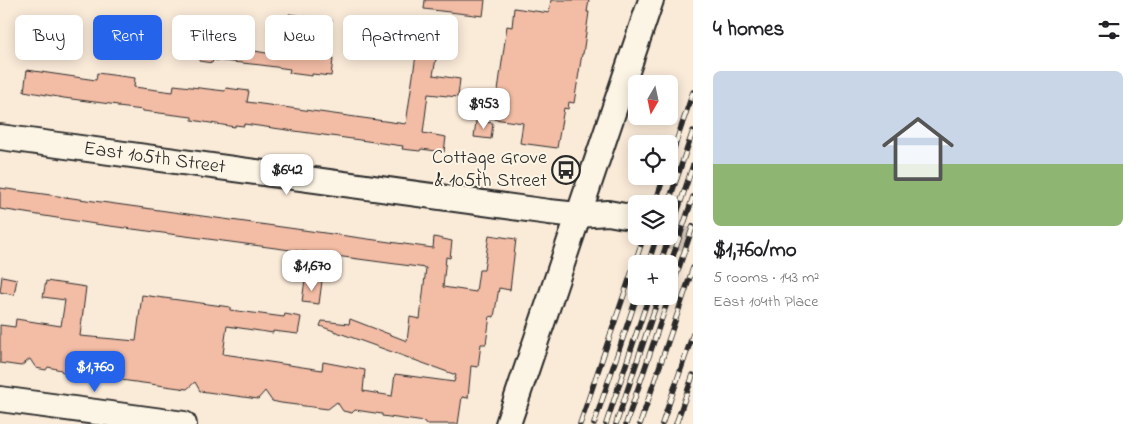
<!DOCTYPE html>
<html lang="en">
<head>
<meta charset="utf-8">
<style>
	:root { --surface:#fff; --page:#f6f6f6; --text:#202124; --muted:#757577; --accent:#2563eb }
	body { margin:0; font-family:"Indie Flower",sans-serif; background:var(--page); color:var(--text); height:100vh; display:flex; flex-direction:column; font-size:19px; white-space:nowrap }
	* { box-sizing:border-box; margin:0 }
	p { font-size:16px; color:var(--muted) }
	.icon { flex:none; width:28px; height:28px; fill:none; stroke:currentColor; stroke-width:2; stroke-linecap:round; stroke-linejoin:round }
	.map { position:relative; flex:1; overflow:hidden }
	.sheet { display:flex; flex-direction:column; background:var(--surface); width:450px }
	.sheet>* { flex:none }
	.top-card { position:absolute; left:15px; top:15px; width:475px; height:45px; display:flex; gap:10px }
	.needle { width:32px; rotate:189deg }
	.controls { position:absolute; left:628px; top:75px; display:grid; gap:10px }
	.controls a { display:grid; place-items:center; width:50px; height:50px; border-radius:8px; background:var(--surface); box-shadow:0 2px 12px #0003; font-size:25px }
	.price { position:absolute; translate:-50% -42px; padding:0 11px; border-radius:10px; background:#fff; color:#222; font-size:16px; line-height:32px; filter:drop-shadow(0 1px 2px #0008) }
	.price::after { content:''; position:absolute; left:50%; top:30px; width:15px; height:11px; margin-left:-8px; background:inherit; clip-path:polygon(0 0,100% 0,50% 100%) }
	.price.on { background:var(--accent); color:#fff }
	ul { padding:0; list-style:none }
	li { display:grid; align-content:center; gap:10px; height:265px; padding:0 20px }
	li span { display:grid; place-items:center; height:155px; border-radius:8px; color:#555 }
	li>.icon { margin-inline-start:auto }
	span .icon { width:90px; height:90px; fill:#fffc; stroke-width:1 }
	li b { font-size:21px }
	h2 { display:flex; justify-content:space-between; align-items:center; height:60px; padding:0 20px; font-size:21px }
	.tag { padding:0 18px; border-radius:8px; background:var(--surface); box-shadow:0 2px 12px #0003; font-size:18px; line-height:45px }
	.tag.on { background:var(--accent); color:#fff }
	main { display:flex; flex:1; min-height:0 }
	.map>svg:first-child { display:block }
</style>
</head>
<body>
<main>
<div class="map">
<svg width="693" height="424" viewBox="0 0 693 424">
	<rect width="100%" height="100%" fill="#faead8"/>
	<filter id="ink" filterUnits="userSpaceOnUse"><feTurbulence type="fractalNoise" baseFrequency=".02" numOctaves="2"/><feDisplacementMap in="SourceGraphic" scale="10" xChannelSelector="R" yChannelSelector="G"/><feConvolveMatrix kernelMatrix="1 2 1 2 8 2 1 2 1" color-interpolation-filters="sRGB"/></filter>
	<g filter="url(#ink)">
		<!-- building -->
		<path fill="#f2bca5" stroke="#2b2b2b" d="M425,0H485L483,16L424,9Z
			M551,0H589L587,12H589L583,54H582L574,103L569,102L568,109L564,108L557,148L520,143L523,123L494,119L507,26L512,27L514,8L549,13Z
			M289,14L332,20L325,59H333L331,76L312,74V76L289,73L290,69L261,65L213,60L212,63L199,61L200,56L181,54L183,38L233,44L232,47L283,56Z
			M126,32L139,34L137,50L124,49Z
			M419,34L439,37L440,38L433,75L460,79L458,97L428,94L423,133L446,137L444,152L421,149L420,151L402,149L403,146L244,124V126L235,125V127L192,120V117L143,111V110L118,107V105L64,98L24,91L27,70L96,80L97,73L135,78L134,87L173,92L174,85L225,91L226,88L249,91L247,102L406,124Z
			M476,121L493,123L491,139L474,137Z
			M0,188L433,248L434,237L452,241L450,258L446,257L443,287L476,292L479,270H484L489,235L516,239L510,290L499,288L494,317L490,316L486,344H481L478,367L471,366L468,398L462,397L458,424H425V422L382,416V414L355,410L352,413L343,411L337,402L328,409L281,403L272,401L265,391L258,399L200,391L195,382L187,389L62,372L61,370L48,367L46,370L36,368L30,359L21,366L0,363V325L15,327L16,319L61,326L65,300L43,297L46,281L86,287L80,336L136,341L142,295L230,307V310L284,317L285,314L301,317L298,334L273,331V333L227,326L223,354L244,357L243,358L322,370L323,362L365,370L363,391L392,396L395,374L454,382L456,375L320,326L322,321L349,324L350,319L407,341L410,317L420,319L426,268L95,224L0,209Z
			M2,276L17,279L14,295L0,292Z
			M305,279L322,281L319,304L302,302Z"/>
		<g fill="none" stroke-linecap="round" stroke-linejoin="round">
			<!-- minor-tunnel -->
			<path stroke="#d1c4b5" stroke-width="24" stroke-dasharray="24 12" stroke-linecap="butt" d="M665,236L693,240"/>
			<defs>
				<g id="minor">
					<path id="s1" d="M0,137L549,212L578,215L608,213L636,218"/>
					<path d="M0,399L184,424"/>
					<path d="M508,424L651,0"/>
				</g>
			</defs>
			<!-- minor casing -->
			<use href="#minor" stroke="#2b2b2b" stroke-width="28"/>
			<!-- minor -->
			<use href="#minor" stroke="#fcf5e5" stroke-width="24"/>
			<defs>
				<path id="rail" d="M669,163L693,92
					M655,204L664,176
					M668,204L693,131
					M648,264L657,236
					M660,264L693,165
					M669,268L693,197
					M580,424L644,236
					M594,424L637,296
					M606,424L649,296
					M616,424L659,296
					M626,424L693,226
					M640,424L693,268
					M662,424L693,334
					M676,424L693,375"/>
			</defs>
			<!-- rail casing -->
			<use href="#rail" stroke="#2b2b2b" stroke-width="5.5"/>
			<!-- rail -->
			<use href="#rail" stroke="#fcf5e5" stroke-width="4" stroke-dasharray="11" stroke-linecap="butt"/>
		</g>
	</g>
	<!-- icons -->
	<defs>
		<symbol id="bus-ring" viewBox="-11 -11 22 22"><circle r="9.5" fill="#fcf5e5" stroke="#2b2b2b" stroke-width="1.5"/><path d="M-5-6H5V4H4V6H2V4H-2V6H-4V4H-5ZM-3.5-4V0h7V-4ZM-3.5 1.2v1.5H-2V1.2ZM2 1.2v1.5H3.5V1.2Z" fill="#2b2b2b"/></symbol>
	</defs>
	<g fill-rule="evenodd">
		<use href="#bus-ring" x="550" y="154" width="32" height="32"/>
	</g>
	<g text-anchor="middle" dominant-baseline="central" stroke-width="4" stroke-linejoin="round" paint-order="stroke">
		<!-- street labels -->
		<g font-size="20" fill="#2b2b2b" stroke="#fcf5e5">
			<text stroke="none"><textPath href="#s1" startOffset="156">East 105th Street</textPath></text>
		</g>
		<!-- poi labels -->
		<g font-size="20" fill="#2b2b2b" stroke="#fcf5e5" text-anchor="end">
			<text x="547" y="158">Cottage Grove<tspan x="547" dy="23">&amp; 105th Street</tspan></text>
		</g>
	</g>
</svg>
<div class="controls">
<a><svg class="needle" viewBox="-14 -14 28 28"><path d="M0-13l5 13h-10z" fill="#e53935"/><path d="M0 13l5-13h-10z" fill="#757577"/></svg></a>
<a><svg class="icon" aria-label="locate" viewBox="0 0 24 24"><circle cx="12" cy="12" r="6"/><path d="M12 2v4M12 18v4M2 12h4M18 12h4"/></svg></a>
<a><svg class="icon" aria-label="layers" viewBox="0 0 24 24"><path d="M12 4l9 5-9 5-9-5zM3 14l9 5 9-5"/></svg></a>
<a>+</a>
</div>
<b class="price" style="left:484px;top:130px">$953</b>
<b class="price" style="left:287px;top:196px">$642</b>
<b class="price" style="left:312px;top:292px">$1,670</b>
<b class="price on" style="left:95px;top:393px">$1,760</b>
<div class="top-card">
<a class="tag">Buy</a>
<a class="tag on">Rent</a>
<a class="tag">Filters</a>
<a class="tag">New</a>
<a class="tag">Apartment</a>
</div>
</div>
<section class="sheet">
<h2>4 homes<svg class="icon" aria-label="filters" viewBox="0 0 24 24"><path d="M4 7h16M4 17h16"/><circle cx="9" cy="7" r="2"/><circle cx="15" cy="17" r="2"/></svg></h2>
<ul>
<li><span style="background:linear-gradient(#c9d6e8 60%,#8fb573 0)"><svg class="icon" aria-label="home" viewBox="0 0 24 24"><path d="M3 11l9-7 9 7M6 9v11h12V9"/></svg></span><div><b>$1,760/mo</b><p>5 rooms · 143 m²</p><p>East 104th Place</p></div></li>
</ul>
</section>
</main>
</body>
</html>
